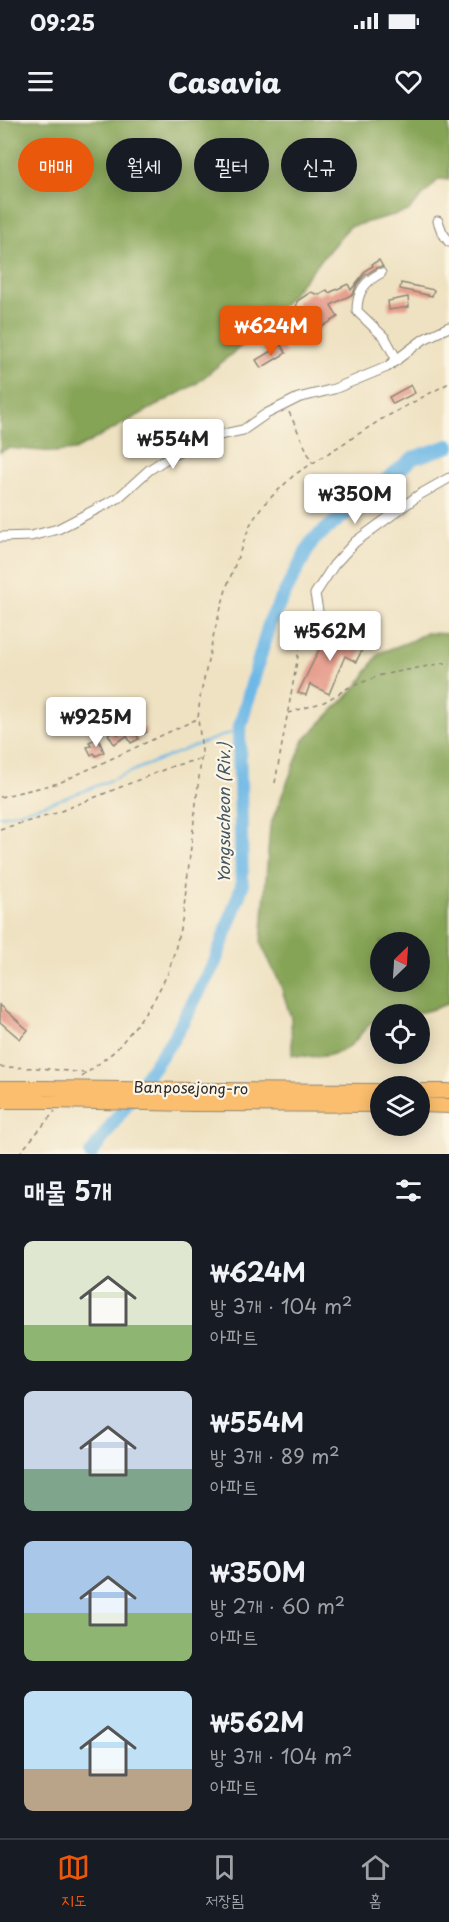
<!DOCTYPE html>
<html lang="ko">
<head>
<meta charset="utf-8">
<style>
	:root { --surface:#171b24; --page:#20242c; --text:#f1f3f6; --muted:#9ea1a6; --line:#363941; --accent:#ea580c }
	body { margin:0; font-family:"Playpen Sans","Poor Story",sans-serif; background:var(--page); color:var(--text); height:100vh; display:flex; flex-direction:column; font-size:22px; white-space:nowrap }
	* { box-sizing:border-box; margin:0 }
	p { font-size:20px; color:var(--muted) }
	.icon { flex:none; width:33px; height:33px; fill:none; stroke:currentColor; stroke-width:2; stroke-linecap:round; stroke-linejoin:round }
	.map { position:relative; height:1034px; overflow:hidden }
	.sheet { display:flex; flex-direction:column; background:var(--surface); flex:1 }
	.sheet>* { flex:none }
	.hud { position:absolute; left:18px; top:18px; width:414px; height:54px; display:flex; gap:12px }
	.needle { width:39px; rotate:25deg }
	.buttons { position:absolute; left:370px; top:812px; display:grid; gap:12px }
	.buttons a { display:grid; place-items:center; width:60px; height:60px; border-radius:50%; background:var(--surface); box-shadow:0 3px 15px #0003; font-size:30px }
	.price { position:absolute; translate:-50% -51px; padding:0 14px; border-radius:6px; background:#fff; color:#222; font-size:20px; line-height:39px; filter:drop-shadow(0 2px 3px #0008) }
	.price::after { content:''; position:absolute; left:50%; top:36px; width:18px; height:14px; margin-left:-9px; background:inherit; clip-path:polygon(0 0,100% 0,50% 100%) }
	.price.on { background:var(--accent); color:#fff }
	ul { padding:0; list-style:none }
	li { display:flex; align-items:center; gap:18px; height:150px; padding:0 24px }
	li span { display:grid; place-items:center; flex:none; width:168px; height:120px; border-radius:9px; color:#555 }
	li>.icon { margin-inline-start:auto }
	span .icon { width:72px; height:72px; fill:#fffc; stroke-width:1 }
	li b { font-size:26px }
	h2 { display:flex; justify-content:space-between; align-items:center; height:72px; padding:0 24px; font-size:26px }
	.chip { padding:0 21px; border-radius:27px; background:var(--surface); box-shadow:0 3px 15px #0003; font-size:21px; line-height:54px }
	.chip.on { background:var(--accent); color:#fff }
	.status { display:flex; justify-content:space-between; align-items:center; height:42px; padding:0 30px; background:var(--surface); direction:ltr }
	.status svg { height:16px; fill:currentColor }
	header { display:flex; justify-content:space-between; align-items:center; height:78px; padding:0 24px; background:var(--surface); font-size:27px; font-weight:800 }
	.tab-bar { display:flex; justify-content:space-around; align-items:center; height:84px; border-top:2px solid var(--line); background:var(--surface); font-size:16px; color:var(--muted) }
	.tab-bar a { display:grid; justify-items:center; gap:3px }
	.tab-bar .on { color:var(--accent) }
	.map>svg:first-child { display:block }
</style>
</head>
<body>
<div class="status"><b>09:25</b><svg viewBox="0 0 49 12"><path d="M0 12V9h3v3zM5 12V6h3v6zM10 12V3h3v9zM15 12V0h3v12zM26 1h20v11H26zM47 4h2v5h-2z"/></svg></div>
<header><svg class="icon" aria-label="menu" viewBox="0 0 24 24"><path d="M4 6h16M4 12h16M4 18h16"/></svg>Casavia<svg class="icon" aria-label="heart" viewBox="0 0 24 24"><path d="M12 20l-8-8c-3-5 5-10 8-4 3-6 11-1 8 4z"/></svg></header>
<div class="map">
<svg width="449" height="1034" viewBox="0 0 449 1034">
	<rect width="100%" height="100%" fill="#fcf5e5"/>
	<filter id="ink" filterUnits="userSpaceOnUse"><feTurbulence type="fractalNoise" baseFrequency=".0167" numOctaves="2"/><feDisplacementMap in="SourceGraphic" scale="12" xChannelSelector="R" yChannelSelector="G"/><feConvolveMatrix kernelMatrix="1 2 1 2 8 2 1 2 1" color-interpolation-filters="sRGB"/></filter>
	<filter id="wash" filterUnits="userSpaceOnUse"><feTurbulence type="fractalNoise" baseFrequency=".008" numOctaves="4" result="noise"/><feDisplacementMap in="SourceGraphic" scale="24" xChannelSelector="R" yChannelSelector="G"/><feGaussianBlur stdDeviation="1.35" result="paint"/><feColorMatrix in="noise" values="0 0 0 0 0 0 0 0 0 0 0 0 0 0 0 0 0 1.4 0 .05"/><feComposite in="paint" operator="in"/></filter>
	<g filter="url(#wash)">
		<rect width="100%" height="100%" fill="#efe2c2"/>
		<!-- forest -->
		<path fill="#86a456" stroke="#586840" stroke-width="1.5" fill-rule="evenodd" d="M0,0H449V60L439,59L408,91L349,107L265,206L196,264L75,330L54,332L8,328L0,332Z
			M425,513L449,514V883C421,895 411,894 381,894V900C362,904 362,918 348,927C330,939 313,937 292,935L291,898L280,863L261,824L270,706L304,620L358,565L379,533L411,521ZM381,822H420V861H381Z"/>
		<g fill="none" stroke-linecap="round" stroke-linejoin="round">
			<!-- stream -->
			<path stroke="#6db8e6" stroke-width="2" d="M0,696C61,684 116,657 174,634C195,625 217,618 239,610"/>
			<!-- river -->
			<path stroke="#6db8e6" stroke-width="14" d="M91,1034L173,919L215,842L242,766L239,610L270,501L312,421L413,338L449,326"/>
		</g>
		<g id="blocks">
			<!-- building -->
			<path fill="#e69e8d" d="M379,140L383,147H378L365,155L357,164L353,174L331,185L338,197L304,218L298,210L302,205L296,194L297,181L311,172L319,175L327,170L329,173L348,164L351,170L367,149L373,146L372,144Z
				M401,163L434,170L432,176L400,169Z
				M408,177L409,187L389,190L388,181Z
				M281,225L286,233L261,248L256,240Z
				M411,265L415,273L393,284L389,277Z
				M329,509L364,526L356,542L345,536L329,574L310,564L306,575L298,573Z
				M136,605L139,609L135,611L136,613L144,607L147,612L144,614H136L139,619L131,623L127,616L114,624L108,614L114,611L118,614Z
				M98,618L104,632L96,636L94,633L91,635L87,627L91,626L89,622Z
				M0,885L28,910L20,919L0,902Z"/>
		</g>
	</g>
	<g filter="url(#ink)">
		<use href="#blocks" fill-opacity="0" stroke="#8d8676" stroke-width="1.5"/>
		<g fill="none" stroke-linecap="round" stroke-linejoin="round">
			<defs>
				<path id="minor" d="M438,101L442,112L449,122
					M381,153C364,162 357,172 357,191L385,218L397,240
					M0,417L31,416L58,409L118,378L149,350L169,337L210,317L243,310L266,294L298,278L334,269L387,247L424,219L449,207
					M318,491L315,474L334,445L355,422L419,375L449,358"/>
				<path id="highway" d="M0,968H45
					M195,970L381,971
					M420,971H449
					M0,981H49
					M193,984L381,985
					M420,985L449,986"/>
			</defs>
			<!-- minor casing -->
			<use href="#minor" stroke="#8d8676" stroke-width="11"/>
			<!-- highway casing -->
			<use href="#highway" stroke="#8d8676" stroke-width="16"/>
			<!-- path -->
			<path stroke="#8d8676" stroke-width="1.5" stroke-dasharray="4.5 4.5" stroke-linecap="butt" d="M289,292L312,342
				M288,593L324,582L348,568L381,555L449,542
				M275,663L301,519L309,492
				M0,677L59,663L197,599
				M0,709L51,695L173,646L200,639
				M0,947L41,948L86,953
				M82,957L116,930L137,904L155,878L168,853L175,830L183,796L202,631L198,599L200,578L214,513L227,466L250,405L262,386L294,355L382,299L449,263
				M19,1034L55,991"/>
			<!-- minor -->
			<use href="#minor" stroke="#fff" stroke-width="9"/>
			<!-- highway -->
			<use href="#highway" stroke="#fbbe6e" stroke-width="14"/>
			<defs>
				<path id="highway-bridge" d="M45,968L195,970
					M49,981L193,984"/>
			</defs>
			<!-- highway-bridge casing -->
			<use href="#highway-bridge" stroke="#8d8676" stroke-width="16" stroke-linecap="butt"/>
			<!-- highway-bridge -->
			<use href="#highway-bridge" stroke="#fbbe6e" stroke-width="14"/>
		</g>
	</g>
	<g text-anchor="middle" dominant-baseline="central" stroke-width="4.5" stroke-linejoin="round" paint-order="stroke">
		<!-- street labels -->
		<g font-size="15" fill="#2b2b2b" stroke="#fcf5e5">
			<text transform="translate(191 967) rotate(1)">Banposejong-ro</text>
		</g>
		<!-- water labels -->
		<g font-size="16" font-style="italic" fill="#3f5563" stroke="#fcf5e5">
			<text transform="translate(223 693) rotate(-90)">Yongsucheon (Riv.)</text>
		</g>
	</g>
</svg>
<div class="buttons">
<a><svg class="needle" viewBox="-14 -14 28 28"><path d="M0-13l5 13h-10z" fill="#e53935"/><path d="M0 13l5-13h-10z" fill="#9ea1a6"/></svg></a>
<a><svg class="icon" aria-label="locate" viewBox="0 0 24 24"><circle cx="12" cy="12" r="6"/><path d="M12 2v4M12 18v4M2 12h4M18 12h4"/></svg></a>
<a><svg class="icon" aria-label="layers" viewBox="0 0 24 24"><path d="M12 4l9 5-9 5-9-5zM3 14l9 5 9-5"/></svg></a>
</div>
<b class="price on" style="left:271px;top:237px">₩624M</b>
<b class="price" style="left:173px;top:350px">₩554M</b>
<b class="price" style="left:355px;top:405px">₩350M</b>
<b class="price" style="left:330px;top:542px">₩562M</b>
<b class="price" style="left:96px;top:628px">₩925M</b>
<div class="hud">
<a class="chip on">매매</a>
<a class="chip">월세</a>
<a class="chip">필터</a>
<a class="chip">신규</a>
</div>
</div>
<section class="sheet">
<h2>매물 5개<svg class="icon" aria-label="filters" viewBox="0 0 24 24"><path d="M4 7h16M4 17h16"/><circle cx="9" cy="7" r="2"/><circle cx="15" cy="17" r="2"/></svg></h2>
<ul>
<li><span style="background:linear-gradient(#dfe7d0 70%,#8fb573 0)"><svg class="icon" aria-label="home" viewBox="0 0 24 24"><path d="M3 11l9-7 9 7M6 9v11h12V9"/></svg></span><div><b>₩624M</b><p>방 3개 · 104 m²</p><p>아파트</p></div></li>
<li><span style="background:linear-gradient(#c9d6e8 65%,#7fa58c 0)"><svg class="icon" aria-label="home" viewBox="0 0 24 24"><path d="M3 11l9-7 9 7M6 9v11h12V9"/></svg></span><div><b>₩554M</b><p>방 3개 · 89 m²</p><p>아파트</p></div></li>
<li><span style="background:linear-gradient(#a9c7e8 60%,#8fb573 0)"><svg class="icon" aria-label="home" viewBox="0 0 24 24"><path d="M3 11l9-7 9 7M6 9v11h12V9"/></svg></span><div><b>₩350M</b><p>방 2개 · 60 m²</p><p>아파트</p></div></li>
<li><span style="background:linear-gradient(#bfe0f5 65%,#b9a48a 0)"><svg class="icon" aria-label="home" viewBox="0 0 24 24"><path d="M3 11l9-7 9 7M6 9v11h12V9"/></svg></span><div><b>₩562M</b><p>방 3개 · 104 m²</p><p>아파트</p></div></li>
</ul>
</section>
<nav class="tab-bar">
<a class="on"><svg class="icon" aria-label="map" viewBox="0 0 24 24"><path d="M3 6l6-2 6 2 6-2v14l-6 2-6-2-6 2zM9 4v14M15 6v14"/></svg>지도</a>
<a><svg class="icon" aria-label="saved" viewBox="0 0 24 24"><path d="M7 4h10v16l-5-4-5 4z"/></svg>저장됨</a>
<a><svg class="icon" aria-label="home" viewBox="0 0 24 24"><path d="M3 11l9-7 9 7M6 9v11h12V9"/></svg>홈</a>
</nav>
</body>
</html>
